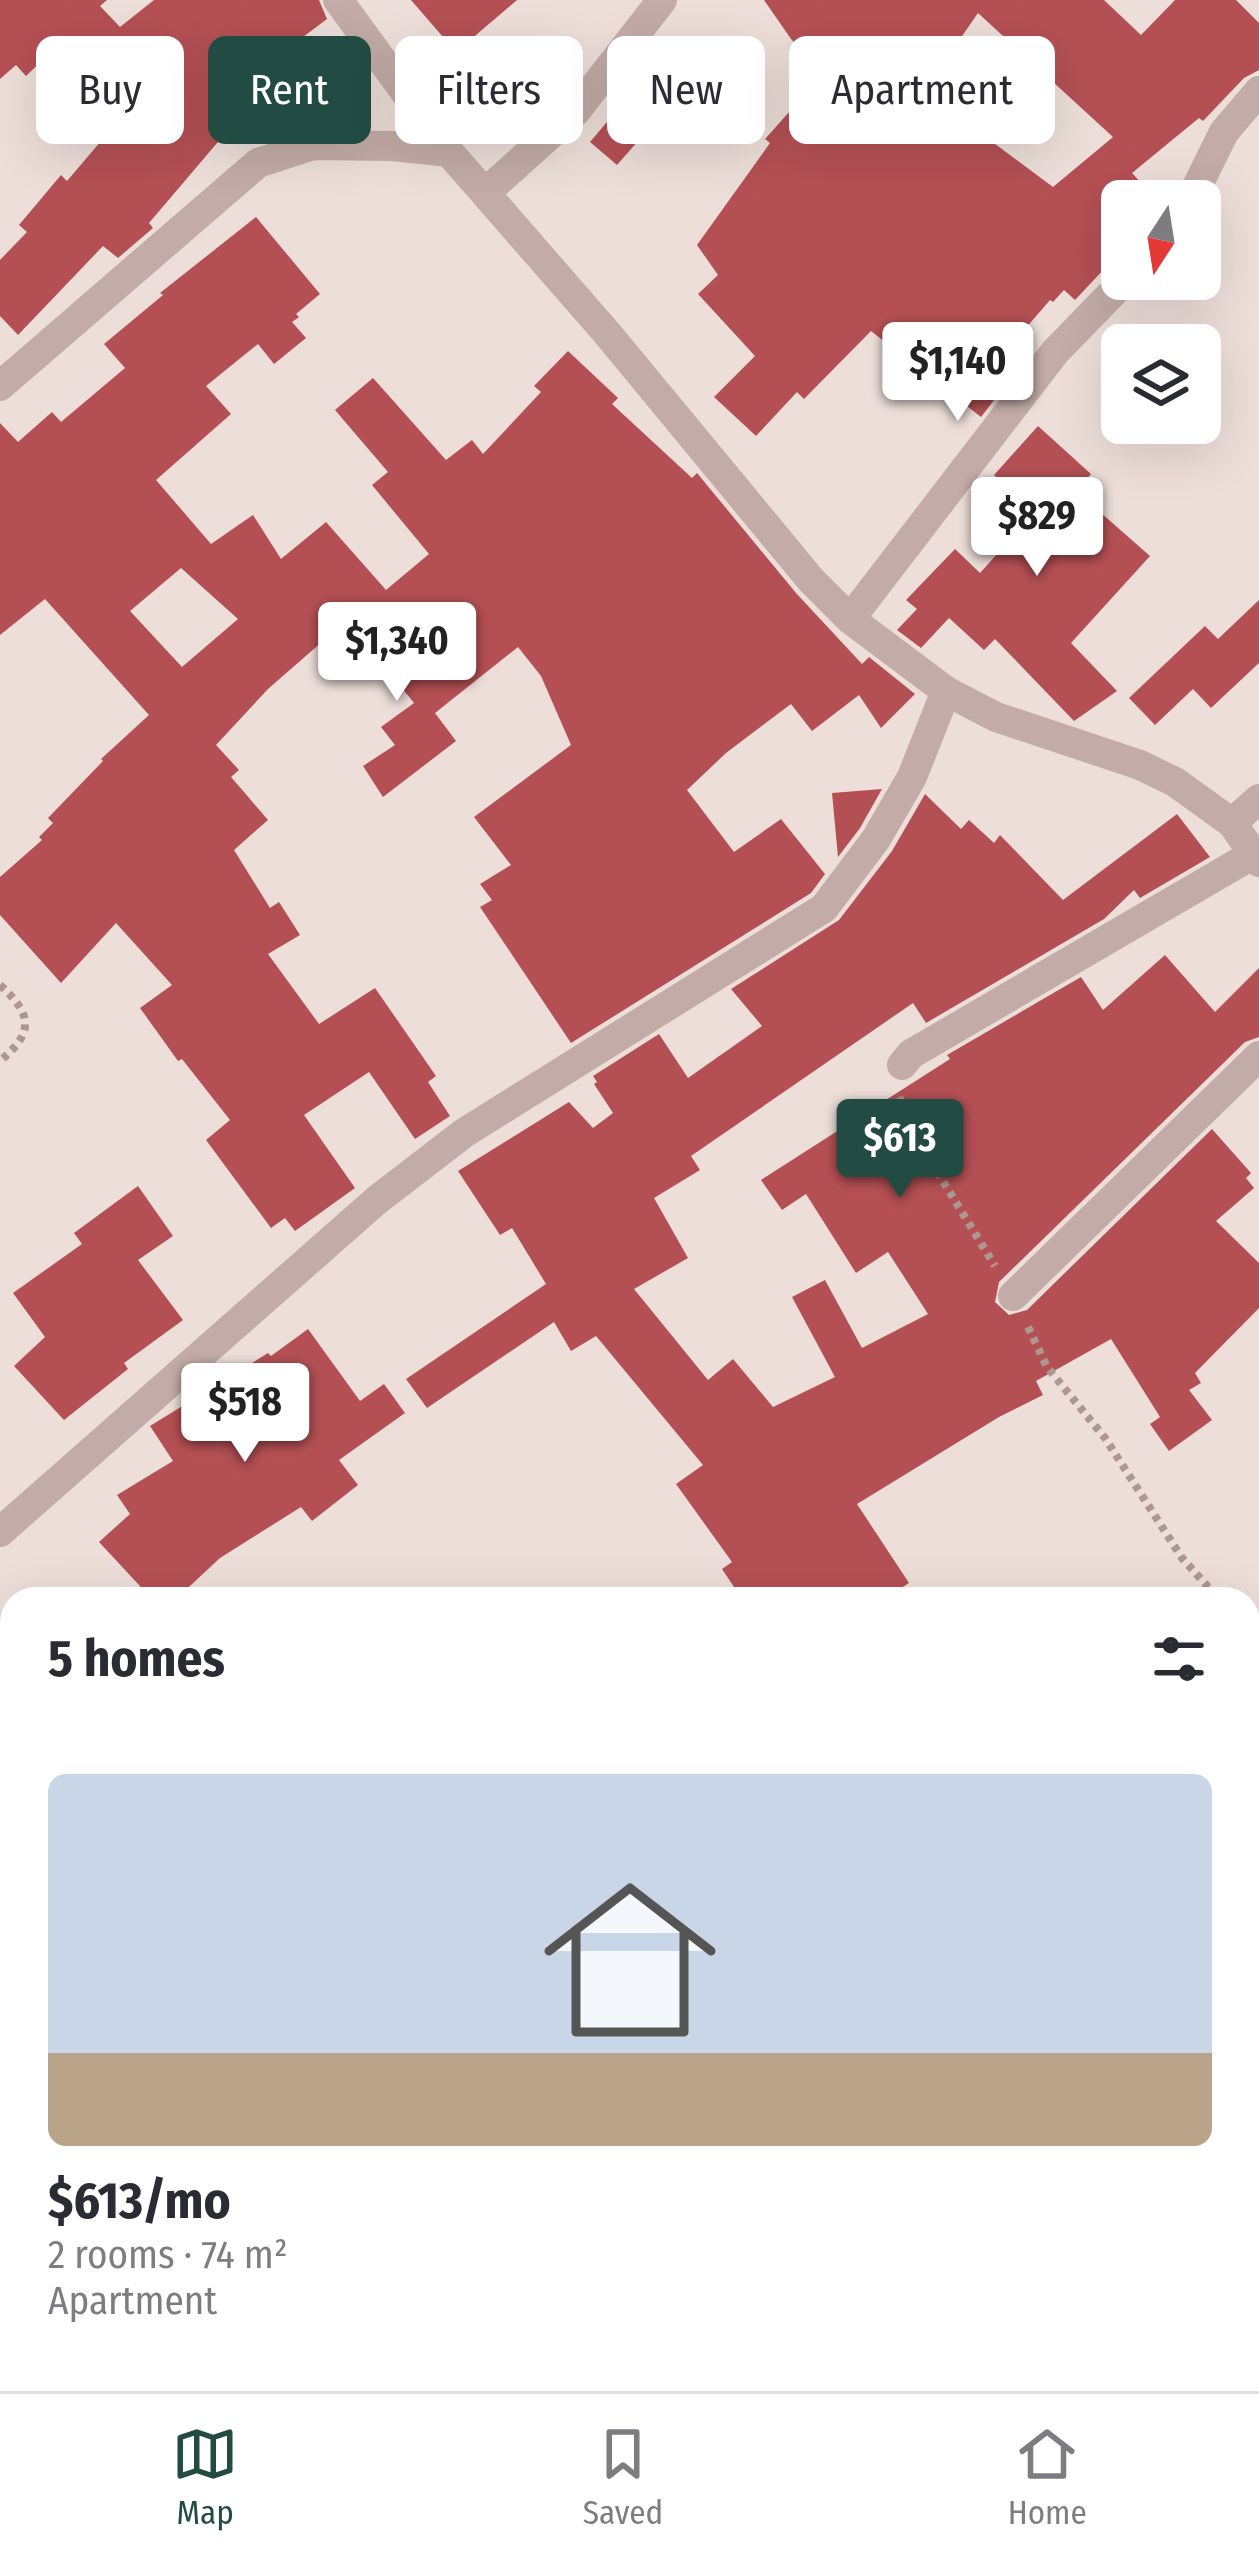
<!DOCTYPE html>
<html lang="en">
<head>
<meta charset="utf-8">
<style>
	:root { --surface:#fff; --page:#f2f2f3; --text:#2b2b33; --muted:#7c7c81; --line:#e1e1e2; --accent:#224c43 }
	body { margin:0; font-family:"Fira Sans Condensed",sans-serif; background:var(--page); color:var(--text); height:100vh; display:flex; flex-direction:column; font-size:45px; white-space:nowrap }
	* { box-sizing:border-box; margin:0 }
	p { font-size:39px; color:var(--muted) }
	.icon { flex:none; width:66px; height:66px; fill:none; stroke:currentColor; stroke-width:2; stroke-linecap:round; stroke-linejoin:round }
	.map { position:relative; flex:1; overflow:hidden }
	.sheet { position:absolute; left:0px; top:1587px; width:1260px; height:804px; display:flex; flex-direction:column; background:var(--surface); border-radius:36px 36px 0 0; box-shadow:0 12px 48px #0002 }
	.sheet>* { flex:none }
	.guide { position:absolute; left:36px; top:36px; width:1188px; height:108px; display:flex; gap:24px }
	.needle { width:78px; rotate:192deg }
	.tools { position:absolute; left:1101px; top:180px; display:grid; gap:24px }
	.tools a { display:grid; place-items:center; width:120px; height:120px; border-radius:18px; background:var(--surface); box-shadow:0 12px 48px #0002; font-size:60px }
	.price { position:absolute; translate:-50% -102px; padding:0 27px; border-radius:12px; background:#fff; color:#222; font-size:39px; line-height:78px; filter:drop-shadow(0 3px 6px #0008) }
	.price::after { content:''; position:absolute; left:50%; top:72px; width:36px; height:27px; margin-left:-18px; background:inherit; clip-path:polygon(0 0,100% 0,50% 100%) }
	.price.selected { background:var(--accent); color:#fff }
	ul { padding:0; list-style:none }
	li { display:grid; align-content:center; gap:24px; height:636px; padding:0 48px }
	li span { display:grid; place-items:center; height:372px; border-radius:18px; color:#555 }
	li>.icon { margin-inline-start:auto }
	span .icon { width:216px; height:216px; fill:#fffc; stroke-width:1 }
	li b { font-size:51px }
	h2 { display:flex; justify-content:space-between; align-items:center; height:144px; padding:0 48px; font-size:51px }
	.pill { padding:0 42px; border-radius:18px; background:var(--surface); box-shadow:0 12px 48px #0002; font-size:42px; line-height:108px }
	.pill.selected { background:var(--accent); color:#fff }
	.dock { display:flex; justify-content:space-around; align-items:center; height:168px; border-top:3px solid var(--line); background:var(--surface); font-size:33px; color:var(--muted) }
	.dock a { display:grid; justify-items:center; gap:6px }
	.dock .selected { color:var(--accent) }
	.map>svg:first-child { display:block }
</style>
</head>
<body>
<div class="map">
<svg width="1259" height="2391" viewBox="0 0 1259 2391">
	<rect width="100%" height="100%" fill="#edded9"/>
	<!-- building -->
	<path fill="#b45054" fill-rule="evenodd" d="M0,0H107L100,6L120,27L154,0H319L327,19L271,61L276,67L211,128L223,136L149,223L153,228L118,258L103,246L18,335L0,316V260L27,232L19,225L61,175L67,181L130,107L66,38L26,76L16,65L0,79Z
		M411,0H517L456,52Z
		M764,0H1104L1141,35L1175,0H1236L1259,23V70L1244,78L1203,121L1199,118L1132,173L1158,201H1122V250L1075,300L1064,290L1053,302L1050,300L994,365L1011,378L981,417L871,331L804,399L797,392L756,436L714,397L755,356L698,294L718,275L697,245L770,143L765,139L824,73L791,39ZM978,13L1113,137L1053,187L924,91Z
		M624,102L652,125L617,165L590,142Z
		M256,217L320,294L296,314L299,317L292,322L306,338L274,364L258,344L206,386L231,414L156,480L211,544L253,515L281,559L326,522L386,590L429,554L372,485L388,472L335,410L373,378L446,460L472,440L483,454L541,392L534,386L568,351L618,398L612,404L692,478L697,473L796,593L862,664L869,657L915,694L881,728L859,695L812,731L791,704L726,753L687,790L734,852L781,819L825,874L811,893L571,1043L480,907L492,900L480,884L511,865L474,817L571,745L541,676L518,647L435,713L456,741L383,797L363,766L395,745L381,727L414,703L347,620L268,689L216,745L239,770L231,777L268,820L234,850L270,908L279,902L300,935L268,954L319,1024L375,988L436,1076L428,1082L450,1116L415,1139L369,1072L304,1115L355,1188L295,1231L285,1218L271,1228L206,1140L230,1120L182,1059L178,1061L140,1008L172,985L116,923L61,983L0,915V877L42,840L39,837L53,823L48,818L103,761L101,759L149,715L45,599L0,635V423L18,442L52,412L61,422L125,368L104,344L163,295L160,293ZM181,568L238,619L182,667L130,611Z
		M1038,426L1091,474L1076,491L1150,556L1071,643L1117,691L1074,721L995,639L984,650L949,618L921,648L897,630L917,609L906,600L955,549L980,573L1035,512L994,475Z
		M1259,600V663L1211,708L1193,689L1155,725L1129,698L1205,626L1218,639Z
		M882,789L860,828L838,857L832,793Z
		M925,794L961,829L969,820L994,843L1000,835L1063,900L1177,814L1210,857L1140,898L1134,890L1104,919L926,1023L913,1003L691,1156L700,1170L654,1198L688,1258L634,1289L708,1380L733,1359L773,1407L835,1377L792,1297L825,1280L862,1348L928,1314L888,1252L856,1273L806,1194L782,1210L761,1180L950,1059L947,1055L1081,977L1103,1010L1165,955L1215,1012L1259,968V1037L1245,1042L999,1282L995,1302L1009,1315L1027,1310L1212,1129L1251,1173L1246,1178L1254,1188L1216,1221L1259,1263V1308L1195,1373L1201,1383L1189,1390L1212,1420L1169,1451L1150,1424L1160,1417L1111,1339L1036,1381L1043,1395L999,1417L857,1504L909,1583L884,1599H742L722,1569L732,1562L676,1484L703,1465L596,1336L571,1351L554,1322L427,1408L406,1379L546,1284L512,1228L500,1235L458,1171L569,1102L593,1128L613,1113L594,1084L597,1082L593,1076L659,1034L688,1078L762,1026L731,989L839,920L892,851Z
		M138,1186L173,1236L138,1260L183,1320L124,1363L128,1369L64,1420L14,1366L45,1337L13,1293L82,1244L74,1233Z
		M308,1329L360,1401L384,1384L405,1413L339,1460L358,1485L312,1521L301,1507L220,1558L176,1599H152L99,1542L130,1514L117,1495L173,1461L150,1426L268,1353L271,1356Z"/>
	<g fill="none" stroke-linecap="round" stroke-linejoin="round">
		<!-- path -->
		<path stroke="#ae9692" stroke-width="8" stroke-dasharray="6 6" stroke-linecap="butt" d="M0,985C32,1014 35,1032 0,1061
			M899,1097L922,1147L995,1266
			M1028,1327L1047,1367L1105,1438L1182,1558L1219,1599
			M1248,1630L1259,1641"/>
		<!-- street -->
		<path stroke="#c3aca7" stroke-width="30" d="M338,0L449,152L606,332L811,580L850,619L946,691L996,717L1140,765L1175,782L1232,823L1259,862
			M485,193L575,112L662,0
			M1190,201L1224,132L1259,91
			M0,386L258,163L313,145L392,146L449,152
			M850,619L1055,352L1126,279
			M1232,823L1259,799
			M902,1065L911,1054L1252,855
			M1013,1296L1259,1056
			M0,1532L377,1200L464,1133L824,908L876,839L912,777L946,691
			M1248,1761L1259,1748
			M0,1884L12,1889
			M1247,2379L1259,2386
			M803,2391L809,2379"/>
	</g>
</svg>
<div class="tools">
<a><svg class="needle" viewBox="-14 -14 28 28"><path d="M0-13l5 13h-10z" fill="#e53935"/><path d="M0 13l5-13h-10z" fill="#7c7c81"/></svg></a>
<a><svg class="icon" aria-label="layers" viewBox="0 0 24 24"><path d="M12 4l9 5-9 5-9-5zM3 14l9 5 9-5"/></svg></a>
</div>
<b class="price" style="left:958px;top:424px">$1,140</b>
<b class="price" style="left:1037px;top:579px">$829</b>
<b class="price" style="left:397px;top:704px">$1,340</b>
<b class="price selected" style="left:900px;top:1201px">$613</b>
<b class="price" style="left:245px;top:1465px">$518</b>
<div class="guide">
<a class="pill">Buy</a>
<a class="pill selected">Rent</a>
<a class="pill">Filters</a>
<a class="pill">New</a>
<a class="pill">Apartment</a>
</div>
<section class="sheet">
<h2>5 homes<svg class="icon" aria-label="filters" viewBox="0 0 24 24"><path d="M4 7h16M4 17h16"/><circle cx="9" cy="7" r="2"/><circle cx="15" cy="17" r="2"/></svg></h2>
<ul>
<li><span style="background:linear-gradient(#c9d6e8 75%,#b9a48a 0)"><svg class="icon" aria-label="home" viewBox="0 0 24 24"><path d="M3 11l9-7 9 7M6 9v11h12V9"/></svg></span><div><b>$613/mo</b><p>2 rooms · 74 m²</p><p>Apartment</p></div></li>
</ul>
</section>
</div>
<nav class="dock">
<a class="selected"><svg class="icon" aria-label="map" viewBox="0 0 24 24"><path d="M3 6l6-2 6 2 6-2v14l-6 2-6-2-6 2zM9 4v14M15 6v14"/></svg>Map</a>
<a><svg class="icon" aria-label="saved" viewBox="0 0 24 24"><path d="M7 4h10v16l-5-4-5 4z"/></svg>Saved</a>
<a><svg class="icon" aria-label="home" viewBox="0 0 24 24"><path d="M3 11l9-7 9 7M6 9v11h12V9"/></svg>Home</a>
</nav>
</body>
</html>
